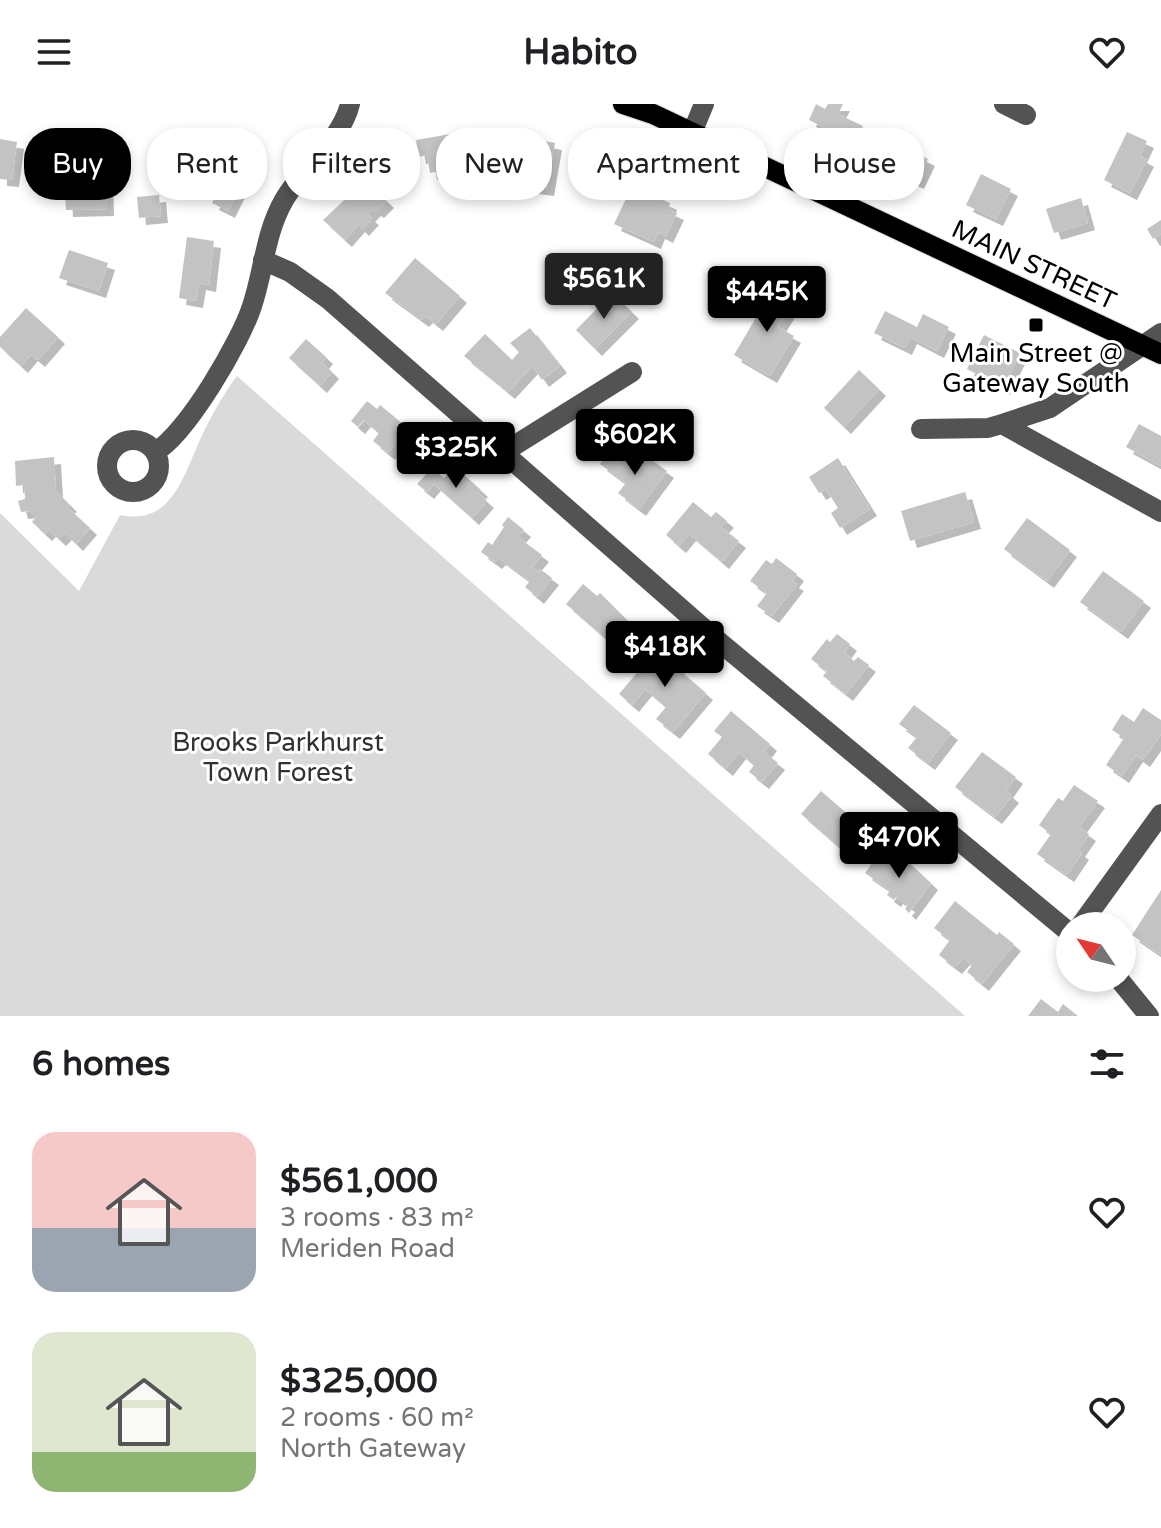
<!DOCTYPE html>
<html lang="en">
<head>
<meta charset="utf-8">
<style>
	:root { --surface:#fff; --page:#f2f2f2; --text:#202124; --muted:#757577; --accent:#000 }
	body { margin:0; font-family:"Varela Round",sans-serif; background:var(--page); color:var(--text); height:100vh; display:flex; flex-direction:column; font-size:30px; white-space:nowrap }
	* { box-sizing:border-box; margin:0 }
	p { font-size:26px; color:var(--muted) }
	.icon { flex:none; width:44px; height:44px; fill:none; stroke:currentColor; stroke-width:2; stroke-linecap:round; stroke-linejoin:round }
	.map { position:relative; height:912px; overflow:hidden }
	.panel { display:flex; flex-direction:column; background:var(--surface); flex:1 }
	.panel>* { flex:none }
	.banner { position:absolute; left:24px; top:24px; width:1114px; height:72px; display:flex; gap:16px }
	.needle { width:52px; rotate:305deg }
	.fabs { position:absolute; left:1056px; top:808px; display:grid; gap:16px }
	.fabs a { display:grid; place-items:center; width:80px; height:80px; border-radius:50%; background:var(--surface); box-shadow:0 4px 12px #0003; font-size:40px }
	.price { position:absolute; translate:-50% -68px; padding:0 18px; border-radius:8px; background:var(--accent); color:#fff; font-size:26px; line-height:52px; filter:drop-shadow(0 2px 4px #0008) }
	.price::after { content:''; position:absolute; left:50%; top:48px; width:24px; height:18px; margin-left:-12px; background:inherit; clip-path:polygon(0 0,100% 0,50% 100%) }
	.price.current { background:#222; color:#fff }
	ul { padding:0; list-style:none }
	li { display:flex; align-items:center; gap:24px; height:200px; padding:0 32px }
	li span { display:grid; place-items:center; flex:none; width:224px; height:160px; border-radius:24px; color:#555 }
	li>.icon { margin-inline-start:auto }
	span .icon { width:96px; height:96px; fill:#fffc; stroke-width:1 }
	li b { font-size:34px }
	h2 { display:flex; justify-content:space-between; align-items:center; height:96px; padding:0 32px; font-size:34px }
	.chip { padding:0 28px; border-radius:32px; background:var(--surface); box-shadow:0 4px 12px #0003; font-size:28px; line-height:72px }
	.chip.current { background:var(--accent); color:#fff }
	header { display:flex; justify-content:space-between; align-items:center; height:104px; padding:0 32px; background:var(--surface); font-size:36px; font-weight:700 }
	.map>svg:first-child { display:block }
</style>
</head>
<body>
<header><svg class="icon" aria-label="menu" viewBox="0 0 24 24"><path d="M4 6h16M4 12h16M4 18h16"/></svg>Habito<svg class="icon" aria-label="heart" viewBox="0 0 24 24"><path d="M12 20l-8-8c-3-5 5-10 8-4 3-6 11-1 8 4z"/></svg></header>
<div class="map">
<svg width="1161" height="912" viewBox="0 0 1161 912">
	<defs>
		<filter id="shadow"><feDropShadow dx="7" dy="7" stdDeviation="0" flood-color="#0004"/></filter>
	</defs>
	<rect width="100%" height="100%" fill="#fff"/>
	<!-- green -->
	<path fill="#dadada" d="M237,272L965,912H0V409L79,487L120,411C134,414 150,413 162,403C181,387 189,360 199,338C210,314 222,292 237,272Z"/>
	<!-- building -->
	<path fill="#c3c3c3" filter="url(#shadow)" d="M816,0L825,5L828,0H843L838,10L863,22L850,48L818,33L823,23L809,16Z
		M1127,28L1147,37L1140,52L1147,56L1130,89L1104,76Z
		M456,29L457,36L477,33L481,59L430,69L427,51L419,53L416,36Z
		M518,32L555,39L547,85L524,82L526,68L513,66Z
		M0,35L17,38L12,76L0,75Z
		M887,35L928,55L917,78L876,59Z
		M220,40L253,56L228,107L212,99L215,93L199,86Z
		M106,66L107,105L66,106L64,68Z
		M981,70L1011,85L996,115L966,101Z
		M369,80L387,97L377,107L374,105L368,111L372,114L362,125L358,121L345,136L323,116L355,86L360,90Z
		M632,82L670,99L668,105L677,109L666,132L658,128L654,138L614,120Z
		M159,91L161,112L139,114L137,93Z
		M1081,94L1088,119L1054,129L1046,105Z
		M1161,116V130L1153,135L1147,125Z
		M187,133L214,137L209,181L199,179L196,197L179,194Z
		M69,146L108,159L99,187L59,174Z
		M415,154L460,192L436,220L426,212L422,216L385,189Z
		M774,183L795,195L778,223L794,232L770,272L734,251Z
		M612,189L632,208L595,245L576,226Z
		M26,204L58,233L38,256L31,250L21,262L0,243V233Z
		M885,207L917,223L923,210L949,223L937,247L910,233L905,244L874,229Z
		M530,224L560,262L542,276L532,262L508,288L464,252L485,230L512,256L519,248L510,239Z
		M984,231L1020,249L1003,284L967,265Z
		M306,235L326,253L322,258L332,268L320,282L289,254Z
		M859,266L879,285L844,323L824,304Z
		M367,297L377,305L380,301L409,325L388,349L373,337L379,329L364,316L358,323L351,317Z
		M1139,320L1161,332V362L1126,343Z
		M610,345L636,364L645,351L667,367L639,405L618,389L626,379L600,360Z
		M54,353L56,387L70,401L67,403L90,424L76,440L65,429L59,435L49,426L45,430L32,418L36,413L30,407L21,408L18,397L25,395L24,381L16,382L15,357Z
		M838,354L870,405L840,424L831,409L838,404L826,385L819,389L809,373Z
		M454,362L481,386L478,389L487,397L472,414L434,380L427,388L417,380L432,364L444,374Z
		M965,388L974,418L910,437L901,407Z
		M693,398L711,413L716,408L727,417L721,423L739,437L722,458L689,430L679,442L666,431Z
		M508,413L524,426L518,433L542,451L532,463L538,468L540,465L552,474L537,493L525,483L530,477L499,454L495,458L481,448L488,438L492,441L504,423L502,421Z
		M1027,414L1070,446L1047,477L1004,445Z
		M776,454L797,470L792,477L797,480L772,512L757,502L767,489L750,477L766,456L772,460Z
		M1103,467L1144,497L1121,528L1080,498Z
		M583,480L597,492L600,489L630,519L612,540L566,500Z
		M837,530L850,540L844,548L854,557L858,553L869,561L846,590L823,572L827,567L811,555L827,535L830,538Z
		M659,543L679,561L677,564L706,589L673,628L656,615L666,603L645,585L632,601L619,590Z
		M914,601L951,629L928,659L908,644L917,633L899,620Z
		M1143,604L1161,616V630L1143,656L1136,651L1122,672L1106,661L1124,634L1112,626L1122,610L1134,618Z
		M731,607L770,640L764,648L778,659L762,678L749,668L754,661L739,648L726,665L708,650L722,633L714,627Z
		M982,648L1016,673L1006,687L1012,692L995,713L955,683Z
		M1074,681L1098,697L1079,723L1089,730L1078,746L1082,749L1067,771L1037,750L1051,730L1039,721L1058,694L1063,697Z
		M821,687L859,720L839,743L801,710Z
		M881,747L899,761L904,754L931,779L909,809L905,805L908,801L896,793L894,796L887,791L890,786L865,769Z
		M1161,786V851L1132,831Z
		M955,797L997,831L999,828L1014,840L982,880L967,868L972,861L963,854L955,863L939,851L950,836L934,824Z
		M1041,895L1058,908L1063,900L1078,912H1028Z"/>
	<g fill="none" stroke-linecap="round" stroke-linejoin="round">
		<defs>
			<path id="major" d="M623,0L653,10L1161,250"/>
		</defs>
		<!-- major casing -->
		<use href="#major" stroke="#dbdbdb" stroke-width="22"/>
		<!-- minor -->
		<path stroke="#535353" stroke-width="20" d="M1004,0L1026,11
			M692,29L704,0
			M263,156L290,168L328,195L717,536L1070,829
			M1161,229L1050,304L1002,320L1161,408
			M921,325L988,324L1002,320
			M107 362a26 26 0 1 1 52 0a26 26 0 1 1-52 0Z
			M155,348C186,331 241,237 252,202C264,166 265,129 284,96C303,63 341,37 350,0
			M504,348L632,268
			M1080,822L1161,710
			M1118,874L1149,912"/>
		<!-- major -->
		<use href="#major" stroke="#000" stroke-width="20"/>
	</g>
	<!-- markers -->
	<rect fill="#000" stroke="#fff" stroke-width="3" x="1028" y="213" width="16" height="16" rx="4"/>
	<g text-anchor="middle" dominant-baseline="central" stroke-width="6" stroke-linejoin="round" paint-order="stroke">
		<!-- street labels -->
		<g font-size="26" fill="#000" stroke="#fff">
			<text transform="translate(1034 161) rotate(25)">MAIN STREET</text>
		</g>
		<!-- poi labels -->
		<g font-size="26" fill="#000" stroke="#fff">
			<text x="1036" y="249">Main Street @<tspan x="1036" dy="30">Gateway South</tspan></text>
		</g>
		<!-- park labels -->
		<g font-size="26" fill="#313131" stroke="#fff">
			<text x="278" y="638">Brooks Parkhurst<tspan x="278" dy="30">Town Forest</tspan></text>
		</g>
	</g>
</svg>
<div class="fabs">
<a><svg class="needle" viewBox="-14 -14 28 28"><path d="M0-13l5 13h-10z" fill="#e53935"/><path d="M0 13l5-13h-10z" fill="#757577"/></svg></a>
</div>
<b class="price current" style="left:604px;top:217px">$561K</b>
<b class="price" style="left:767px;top:230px">$445K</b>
<b class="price" style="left:635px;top:373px">$602K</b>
<b class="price" style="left:456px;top:386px">$325K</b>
<b class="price" style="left:665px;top:585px">$418K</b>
<b class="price" style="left:899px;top:776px">$470K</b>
<div class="banner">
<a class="chip current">Buy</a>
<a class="chip">Rent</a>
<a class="chip">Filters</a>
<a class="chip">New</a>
<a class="chip">Apartment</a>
<a class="chip">House</a>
</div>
</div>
<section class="panel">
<h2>6 homes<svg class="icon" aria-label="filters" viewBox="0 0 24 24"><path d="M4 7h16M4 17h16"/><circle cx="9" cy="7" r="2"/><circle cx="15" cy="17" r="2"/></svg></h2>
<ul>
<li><span style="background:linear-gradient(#f6c9c9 60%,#9aa5b1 0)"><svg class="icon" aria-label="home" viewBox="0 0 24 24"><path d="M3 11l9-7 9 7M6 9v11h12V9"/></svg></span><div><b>$561,000</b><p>3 rooms · 83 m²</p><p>Meriden Road</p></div><svg class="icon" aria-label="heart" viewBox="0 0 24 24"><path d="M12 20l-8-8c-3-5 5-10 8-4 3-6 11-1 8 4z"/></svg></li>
<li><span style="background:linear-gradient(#dfe7d0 75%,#8fb573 0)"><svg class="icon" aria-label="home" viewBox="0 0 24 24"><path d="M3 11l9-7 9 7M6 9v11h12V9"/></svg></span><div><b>$325,000</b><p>2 rooms · 60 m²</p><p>North Gateway</p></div><svg class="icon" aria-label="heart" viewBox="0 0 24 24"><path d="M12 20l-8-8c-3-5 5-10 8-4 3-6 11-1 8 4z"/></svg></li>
</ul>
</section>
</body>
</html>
